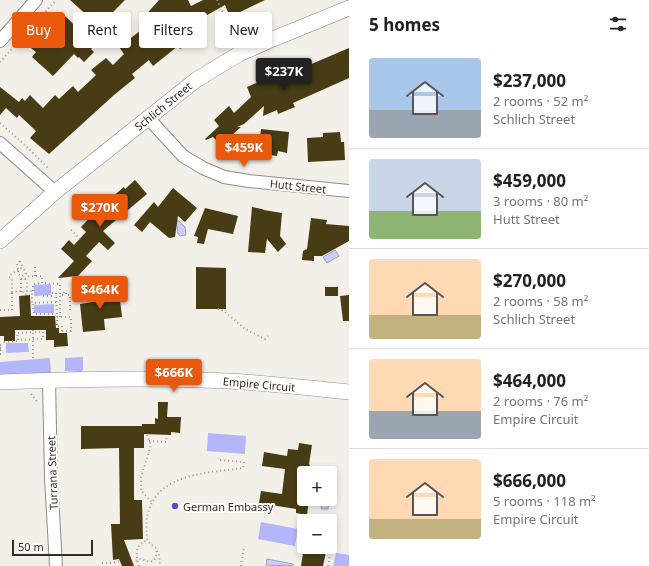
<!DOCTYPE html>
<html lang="en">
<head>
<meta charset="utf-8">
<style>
	:root { --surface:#fff; --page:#f2f2f2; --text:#202124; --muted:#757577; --line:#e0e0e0; --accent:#ea580c }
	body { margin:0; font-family:"Noto Sans",sans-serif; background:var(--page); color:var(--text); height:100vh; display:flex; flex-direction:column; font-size:15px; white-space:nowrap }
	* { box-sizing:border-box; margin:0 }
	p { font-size:13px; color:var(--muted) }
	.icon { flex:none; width:22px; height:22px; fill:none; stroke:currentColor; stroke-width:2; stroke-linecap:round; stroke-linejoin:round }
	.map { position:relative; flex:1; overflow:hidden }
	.drawer { display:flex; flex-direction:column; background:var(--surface); width:300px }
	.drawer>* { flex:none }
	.guide { position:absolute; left:12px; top:12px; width:277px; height:36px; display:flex; gap:8px }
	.fabs { position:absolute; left:297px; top:466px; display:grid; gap:8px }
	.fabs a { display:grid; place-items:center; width:40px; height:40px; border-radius:4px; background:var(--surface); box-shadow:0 2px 6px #0003; font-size:20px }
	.scale { position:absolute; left:12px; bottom:10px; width:81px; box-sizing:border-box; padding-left:4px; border:2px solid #2f2e2b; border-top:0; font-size:11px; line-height:14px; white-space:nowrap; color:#2f2e2b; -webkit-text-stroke:3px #fffdf7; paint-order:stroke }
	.price { position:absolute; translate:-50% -34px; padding:0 9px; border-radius:4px; background:var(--accent); color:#fff; font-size:13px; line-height:26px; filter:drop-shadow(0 1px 2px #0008) }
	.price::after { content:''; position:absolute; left:50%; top:24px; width:12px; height:9px; margin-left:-6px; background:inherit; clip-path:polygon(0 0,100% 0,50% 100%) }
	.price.current { background:#222; color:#fff }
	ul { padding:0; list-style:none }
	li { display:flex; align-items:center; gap:12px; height:100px; padding:0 20px }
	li+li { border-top:1px solid var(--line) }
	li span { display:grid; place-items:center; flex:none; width:112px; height:80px; border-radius:4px; color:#555 }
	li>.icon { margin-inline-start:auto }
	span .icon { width:48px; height:48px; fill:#fffc; stroke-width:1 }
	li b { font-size:17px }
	h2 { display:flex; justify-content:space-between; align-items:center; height:48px; padding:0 20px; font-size:17px }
	.chip { padding:0 14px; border-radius:4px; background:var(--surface); box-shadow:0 2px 6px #0003; font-size:14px; line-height:36px }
	.chip.current { background:var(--accent); color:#fff }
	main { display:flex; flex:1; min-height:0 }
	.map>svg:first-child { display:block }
</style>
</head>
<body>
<main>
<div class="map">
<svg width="349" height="566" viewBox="0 0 349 566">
	<rect width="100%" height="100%" fill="#f2f0e9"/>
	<!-- green -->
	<path fill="#b3b7f9" d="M51,284V295L34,296V285Z
		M54,304V313H34V305Z
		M6,343H28L29,352L6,353Z
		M83,357V370L81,372L65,371V358Z
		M50,358L51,373L0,376V362Z
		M208,433L246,436L245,454L207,451Z
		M261,522L298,529L295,546L258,539Z
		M336,553L349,555V566H333Z"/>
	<!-- water -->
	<path fill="#cacef8" stroke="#9c9eba" d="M88,23L96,31L91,36L83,28Z
		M177,221H179L185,227L186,235L180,236L178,234L177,226L175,224Z
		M335,250L339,256L327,263L323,257Z
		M322,499H329L328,509H321Z
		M267,559L293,564V566L266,565Z"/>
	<!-- building -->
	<path fill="#483c14" d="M70,0H125L113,12L122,20L109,35Z
		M159,0H188L191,6L203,0H265L230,17L225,5L200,19L207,31L195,38L180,49L178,46L153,66L149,60L132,74L135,78L114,95L49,154L30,138L36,131L19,115L17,118L6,108L0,115V87L19,102L22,98L25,101L30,95L43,108L55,95L59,99L73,86L78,92L96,75L91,70L106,58L113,65L124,54L119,47L140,31L147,23L142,19Z
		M62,13L95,45L91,49L94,52L84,62L79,57L78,58L74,54L53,76L32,57L36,52L27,45L33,38L42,46L52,33L48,29Z
		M349,48V78L293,103L295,107L278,114L277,110L263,116L264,106L244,124L237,127H241L221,145L213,137L206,140L205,139L219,126L214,120L229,106L234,113L251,97L247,87L286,70L288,74Z
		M261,129L289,132L287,153L278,151L277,156L264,154V148L259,147Z
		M340,132L341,142H344L345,160L308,162L307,138L323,137V133Z
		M135,180L147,194L103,231L115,243L108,250L99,242L86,256L92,261L78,276L58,278L74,261L61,249L69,240L74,245L86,232L81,227L99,208L124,187L125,189Z
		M173,188L197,208L185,222L178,216L175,237L169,238L150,222L142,232L134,225L154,202L158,207Z
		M252,207L262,209L264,210L282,213L280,236L286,244L278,252L267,239L265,253L248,252Z
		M205,208L238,216L233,234L208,229L204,244L197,243L198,237L194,236Z
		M311,218L327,220L326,224L349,226V241L322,256H314V261L302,260L303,251L307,249Z
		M196,267L226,268V309H196Z
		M98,286L100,291L113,290L114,300H120L122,317L104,319L105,330L83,332L80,304L93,302L90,287Z
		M325,287H338V296H325Z
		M30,295L31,316H55L56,328H59V333H67L68,346L54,347V340H46V330H15V341H4V336H0V317L20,316L19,296Z
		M349,295V321H343L340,296Z
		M158,402H168L167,417H181L180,433L171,432V435L144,434V448H134V500H142L143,539L124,540L134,566H122L119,559L113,560L111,524H120L119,448L81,449V426H142V424H155V418L158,419Z
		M299,443L312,445L309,464L315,473H304V499H309L307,515L296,513V509L259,503L261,491L282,494L285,469L262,466L264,452L287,456L288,449L298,450Z
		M304,547H327L323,566H301Z"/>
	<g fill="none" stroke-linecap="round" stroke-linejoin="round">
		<defs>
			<path id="minor" d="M0,41L36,0
				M149,119L183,156L203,168L224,177L249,181L349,191
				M0,143L55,192
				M49,380L51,478L56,566"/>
			<path id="tertiary" d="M0,241L55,192L196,80L239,54L273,39L349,8
				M0,382C76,379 152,377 228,381C268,383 309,388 349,392"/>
		</defs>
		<!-- minor casing -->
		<use href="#minor" stroke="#8f8d87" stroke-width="14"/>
		<!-- tertiary casing -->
		<use href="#tertiary" stroke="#8f8d87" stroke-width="16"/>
		<!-- path -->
		<path stroke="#9a9893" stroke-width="2" stroke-dasharray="1 3" stroke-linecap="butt" d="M217,0L231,29
			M0,62L56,0
			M0,123L26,146L49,169
			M71,230L80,239
			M20,261L23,268
			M35,267V276
			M18,269L17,264L20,261
			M18,271V274L21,276L25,275L26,273L24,269L20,268C16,272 12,273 9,277L12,279V292L23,291L24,294H27V291
			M21,279H25L29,276H42V283L60,284V295
			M21,279V292
			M25,279L27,283V291H32V303H33
			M33,291V284L42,283
			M95,291L97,301
			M43,296H52V293H56L57,317
			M56,302L33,303L34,314H56
			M218,309L224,311L245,329L265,339L268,336
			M0,310H12V292
			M60,317V295H64V292H66V295H70V310
			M33,330V332L17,333L18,340L43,339V332H33V358
			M62,331V326L57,327V317H71V331H62V333
			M4,342L18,341V340
			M0,345L3,346
			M0,348L3,347
			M0,350H3
			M0,354H4
			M31,394L38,403
			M147,435L151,445L141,477V491L152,502
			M149,441L166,442L167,435
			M157,551L159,554L160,566
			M132,562L140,559L150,562C157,560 157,554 156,548L147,541
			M102,563H112L120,561
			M139,566C136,557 134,543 147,541C147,531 145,519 149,510C161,472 211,473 243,468L244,462L219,460V458
			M241,566L244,548
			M328,566L330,555"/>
		<!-- minor -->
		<use href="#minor" stroke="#fff" stroke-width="12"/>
		<!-- tertiary -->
		<use href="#tertiary" stroke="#fff" stroke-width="15"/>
	</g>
	<!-- markers -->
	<circle fill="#5950c8" stroke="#fffdf7" stroke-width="1.5" cx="175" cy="506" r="4"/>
	<g text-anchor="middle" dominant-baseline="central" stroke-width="4" stroke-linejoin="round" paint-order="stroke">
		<!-- street labels -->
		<g font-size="11" fill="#2f2e2b" stroke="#fffdf7">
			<text transform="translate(163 106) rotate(-39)">Schlich Street</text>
			<text transform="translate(298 186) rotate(6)">Hutt Street</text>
			<text transform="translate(259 384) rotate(5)">Empire Circuit</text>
			<text transform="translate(52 473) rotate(-92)">Turrana Street</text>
		</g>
		<!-- poi labels -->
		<g font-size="11" fill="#2f2e2b" stroke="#fffdf7" text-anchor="start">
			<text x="183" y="506">German Embassy</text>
		</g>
	</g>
</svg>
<div class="fabs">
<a>+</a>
<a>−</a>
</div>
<div class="scale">50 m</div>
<b class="price current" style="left:284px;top:92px">$237K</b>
<b class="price" style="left:244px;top:168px">$459K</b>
<b class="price" style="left:100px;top:228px">$270K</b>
<b class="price" style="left:100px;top:310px">$464K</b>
<b class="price" style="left:174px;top:393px">$666K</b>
<div class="guide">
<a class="chip current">Buy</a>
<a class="chip">Rent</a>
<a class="chip">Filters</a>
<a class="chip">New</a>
</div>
</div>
<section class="drawer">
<h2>5 homes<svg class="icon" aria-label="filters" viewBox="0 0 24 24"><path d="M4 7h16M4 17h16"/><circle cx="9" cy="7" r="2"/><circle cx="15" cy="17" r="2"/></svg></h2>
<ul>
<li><span style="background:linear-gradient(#a9c7e8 65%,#9aa5b1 0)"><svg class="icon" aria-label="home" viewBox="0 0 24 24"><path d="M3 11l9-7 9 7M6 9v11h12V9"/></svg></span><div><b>$237,000</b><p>2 rooms · 52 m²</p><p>Schlich Street</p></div></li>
<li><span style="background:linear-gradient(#c9d6e8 65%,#8fb573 0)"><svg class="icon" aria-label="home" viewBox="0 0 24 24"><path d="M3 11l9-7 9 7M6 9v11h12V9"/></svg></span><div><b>$459,000</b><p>3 rooms · 80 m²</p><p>Hutt Street</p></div></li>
<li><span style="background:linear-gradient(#ffd9b3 70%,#c2b280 0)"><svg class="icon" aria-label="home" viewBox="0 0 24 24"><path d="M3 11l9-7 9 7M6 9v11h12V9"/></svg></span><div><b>$270,000</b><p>2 rooms · 58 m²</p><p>Schlich Street</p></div></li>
<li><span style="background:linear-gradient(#ffd9b3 65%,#9aa5b1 0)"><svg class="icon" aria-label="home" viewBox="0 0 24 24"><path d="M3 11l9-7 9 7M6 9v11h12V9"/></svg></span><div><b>$464,000</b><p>2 rooms · 76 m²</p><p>Empire Circuit</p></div></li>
<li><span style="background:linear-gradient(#ffd9b3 75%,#c2b280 0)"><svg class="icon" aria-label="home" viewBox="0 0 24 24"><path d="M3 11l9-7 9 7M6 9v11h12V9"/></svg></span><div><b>$666,000</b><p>5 rooms · 118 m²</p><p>Empire Circuit</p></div></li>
</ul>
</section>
</main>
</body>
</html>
